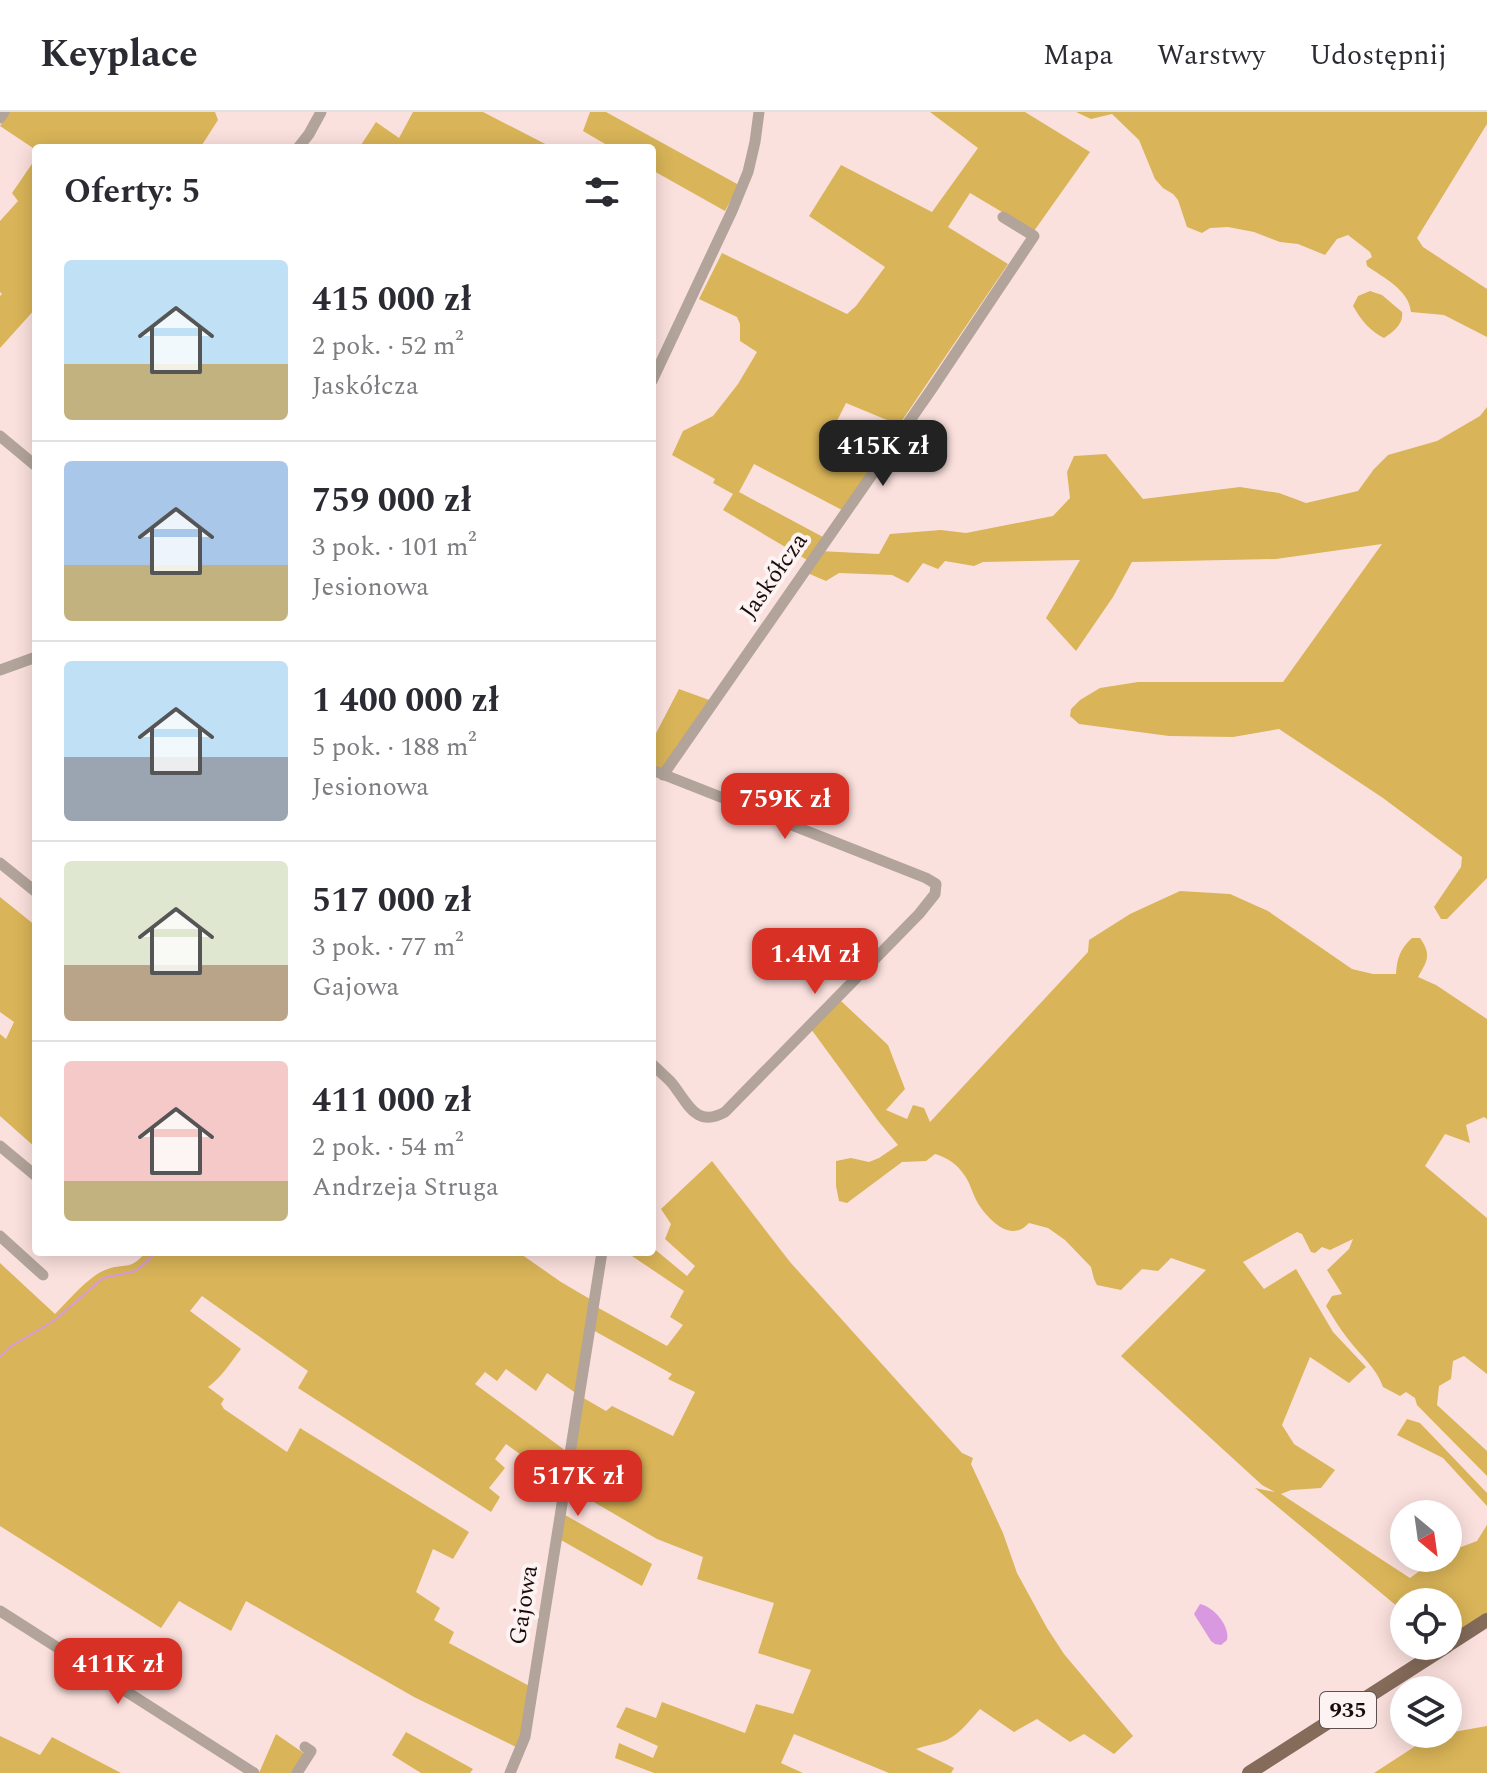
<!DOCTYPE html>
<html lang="pl">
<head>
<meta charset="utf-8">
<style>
	:root { --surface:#fff; --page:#f7f7f7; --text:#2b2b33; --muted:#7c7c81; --line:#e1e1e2; --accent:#d93025 }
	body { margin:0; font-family:Spectral,serif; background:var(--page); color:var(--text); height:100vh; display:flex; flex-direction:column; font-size:30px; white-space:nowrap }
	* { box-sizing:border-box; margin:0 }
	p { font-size:26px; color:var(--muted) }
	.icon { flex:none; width:44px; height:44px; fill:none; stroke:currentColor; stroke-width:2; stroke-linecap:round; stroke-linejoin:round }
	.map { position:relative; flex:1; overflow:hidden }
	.sheet { position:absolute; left:32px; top:32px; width:624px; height:1112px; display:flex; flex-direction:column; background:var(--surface); border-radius:8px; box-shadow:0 4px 20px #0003 }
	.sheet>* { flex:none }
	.needle { width:52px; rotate:151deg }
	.tools { position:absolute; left:1390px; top:1388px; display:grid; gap:16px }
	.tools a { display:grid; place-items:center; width:72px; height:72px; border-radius:50%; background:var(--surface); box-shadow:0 4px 20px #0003; font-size:40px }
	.price { position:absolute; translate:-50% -68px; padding:0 18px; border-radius:16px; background:var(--accent); color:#fff; font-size:26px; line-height:52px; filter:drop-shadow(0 2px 4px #0008) }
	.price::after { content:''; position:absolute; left:50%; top:48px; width:24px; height:18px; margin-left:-12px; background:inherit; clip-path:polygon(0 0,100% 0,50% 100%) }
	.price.current { background:#222; color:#fff }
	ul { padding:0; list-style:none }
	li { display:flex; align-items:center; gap:24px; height:200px; padding:0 32px }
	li+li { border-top:2px solid var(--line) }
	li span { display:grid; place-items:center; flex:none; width:224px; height:160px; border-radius:8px; color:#555 }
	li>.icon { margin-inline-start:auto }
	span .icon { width:96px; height:96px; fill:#fffc; stroke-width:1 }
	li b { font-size:34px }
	h2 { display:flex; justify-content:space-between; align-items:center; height:96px; padding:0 32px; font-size:34px }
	header { display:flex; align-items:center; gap:48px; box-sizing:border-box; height:112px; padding:0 40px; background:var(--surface); border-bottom:2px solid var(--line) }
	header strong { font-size:38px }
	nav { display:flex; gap:44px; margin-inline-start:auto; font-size:28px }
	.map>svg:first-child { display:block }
</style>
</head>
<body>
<header>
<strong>Keyplace</strong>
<nav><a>Mapa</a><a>Warstwy</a><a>Udostępnij</a></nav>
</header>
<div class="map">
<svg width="1487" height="1661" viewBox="0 0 1487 1661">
	<rect width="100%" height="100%" fill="#fbe1de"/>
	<!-- green -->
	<path fill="#d9b458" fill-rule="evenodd" d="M9,0H215L218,8L200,36H36V38L0,14Z
		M413,0H483L553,36H359L376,10L399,26Z
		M590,0H606L739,73L725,99L652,58V36H612L583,19Z
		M930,0H1025L1090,40L1034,119L970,81L948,115L1008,152L899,313L846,291L829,325L875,353L842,398L754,352L739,380L823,425L809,449L723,398L733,382L713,371L715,367L672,343L683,319L713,304L738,272L757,240L740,229V212L737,205L699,187L722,141L847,202L856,194L885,155L809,104L841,53L932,100L978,36Z
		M1076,0H1487V12L1417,126L1423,135L1487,177V225L1444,203L1411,200C1409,178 1384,166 1367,154L1366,149L1372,145L1370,140L1348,123L1337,127L1325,143L1298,132L1280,130L1254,120L1228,115L1210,116L1202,121L1187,115L1178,88L1173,82L1163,76L1155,67L1139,28L1112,2L1091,7Z
		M36,46V196L0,236V184L2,182L0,180V109L18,89L12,81Z
		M1370,179L1382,183L1402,200C1404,212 1393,220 1384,226C1370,219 1361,208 1353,194L1358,184Z
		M1487,295V766L1447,807H1441L1434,795L1461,755L1462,745L1383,686L1279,617L1233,625L1169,624L1079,612L1070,604L1071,597L1080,588L1100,576L1138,570H1283L1382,432L1276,447L1132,450L1113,485L1076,539L1046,506L1080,448L983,450L974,454L945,449L938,457L923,451L908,471L892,463L839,461L826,469L805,460L819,439L879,442L890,422L941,418L966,421L1053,404L1070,386L1067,360L1074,344L1106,342L1143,387L1240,375L1279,381L1306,391L1358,379L1374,357L1388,343L1437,329L1480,304Z
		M679,577L712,589L662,659L652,655V629Z
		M1180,779L1230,782L1268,799L1352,857L1373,862H1396C1397,846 1400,837 1412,826H1420C1432,843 1427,849 1418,865L1436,873L1487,907V1007L1484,1005L1466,1013L1470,1031L1445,1022L1425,1054L1487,1106V1262L1464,1244L1453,1249L1451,1267L1439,1274L1437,1293L1487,1339V1364L1417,1293L1415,1286L1406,1280L1400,1284L1383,1275C1376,1255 1360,1243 1348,1227C1340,1217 1333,1205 1326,1194L1332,1184L1342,1182L1327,1158L1349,1137L1353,1127L1330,1138L1322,1135L1315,1141L1311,1140L1302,1122L1297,1120L1243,1150L1264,1177L1296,1157L1333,1220L1366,1255L1349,1271L1310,1245L1282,1313L1294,1332L1335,1358L1321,1376L1291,1378L1281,1382L1410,1466L1437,1446H1448V1440L1477,1429L1487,1413V1501L1448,1526V1490H1404V1500L1255,1376L1275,1380L1262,1373L1121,1244L1206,1158L1171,1146L1158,1159L1142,1157L1121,1178L1097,1173L1094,1167L1091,1155L1065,1128L1048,1116L1029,1111C1011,1131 990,1109 979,1093C973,1084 971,1073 965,1064C957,1052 948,1046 935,1042L926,1049L902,1050L847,1091L839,1089L836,1074V1049L851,1046L869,1050L879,1046L898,1033L879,1010L811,917L841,889L888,933L905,977L886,998L907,1007L913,993L924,996L930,1010L1088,840L1089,828L1130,802Z
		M0,785L36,814V1036L0,1004V922L6,927L14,910L0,900Z
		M712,1049L790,1150L962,1341L973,1346L971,1352L1003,1421L1017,1461L1047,1516L1064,1542L1133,1624L1114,1642L1084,1622L1070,1630L1037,1607L1014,1620L980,1597C970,1608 961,1621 947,1628C938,1632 926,1633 916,1637L954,1656L951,1661H889L794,1622L781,1651L803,1661H654L615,1646L619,1631L653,1646L658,1634L616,1615L626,1595L656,1606L662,1590L745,1621L756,1592L793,1602L811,1558L758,1541L774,1491L697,1467L703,1445L657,1427L558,1369L506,1332L495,1347L505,1356L489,1376L500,1385L491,1400L298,1276L308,1259L202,1184L190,1199L241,1237C230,1251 222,1265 208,1275L224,1287L221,1292L224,1297L287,1340L300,1316L469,1420L453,1447L433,1437L416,1480L440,1496L434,1508L454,1520L449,1531L533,1576L520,1637L414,1585L246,1489L231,1519L179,1489L161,1516L0,1414V1151L55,1202C68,1189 88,1165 105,1158C125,1150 129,1160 146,1140H518L561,1170L595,1190V1194L667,1234L683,1213L670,1205L684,1179L626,1140H652V1135L687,1164L695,1154L665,1127L671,1112L661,1097ZM591,1217L672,1262L668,1267L695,1280L673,1324L612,1294L606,1299L580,1284ZM506,1257L536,1279L547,1261L580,1284L570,1342L475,1272L485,1260L497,1269Z
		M1407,1307L1420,1311L1487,1381V1394L1443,1346L1397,1323Z
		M565,1403L652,1452L642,1474L561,1428Z
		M1487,1614V1661H1374L1431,1624Z
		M406,1620L473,1657L470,1661H421L392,1643Z
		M276,1622L305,1642L293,1661H259Z
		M0,1624L40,1643L52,1625L121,1661H0Z"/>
	<!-- water -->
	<path fill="#d999e0" d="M1200,1492C1214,1495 1230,1514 1227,1528L1221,1533L1215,1532L1211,1529L1194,1502Z"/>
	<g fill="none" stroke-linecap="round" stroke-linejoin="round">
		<!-- stream -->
		<path stroke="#d999e0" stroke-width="2" d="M0,1245L10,1235L55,1208L103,1166L136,1159L157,1140"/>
		<!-- minor -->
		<path stroke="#b2a49a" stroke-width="11" d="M0,6L4,0
			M298,36L309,22L321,0
			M652,269L732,99L748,60L755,30L759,0
			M0,324L36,354
			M0,558L36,545
			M652,658L926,766L936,772L935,782L919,802L725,1000C695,1017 687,989 671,970C665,964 658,958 652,952
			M663,663L931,278L1034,124L1003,105
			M0,751L36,780
			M0,1034L36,1064
			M0,1124L43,1163
			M0,1499L254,1661
			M297,1661L311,1639L305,1635
			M510,1661L525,1625L602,1140"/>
		<!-- major -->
		<path stroke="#846b5a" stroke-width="14" d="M1448,1533L1487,1508
			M1249,1661L1447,1534"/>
	</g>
	<g text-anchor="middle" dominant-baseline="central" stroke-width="8" stroke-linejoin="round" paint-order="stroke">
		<!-- shield labels -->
		<rect fill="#fcf3f2" stroke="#5e5150" stroke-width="2" x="1320" y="1580" width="56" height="36" rx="6"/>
		<g font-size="22" font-weight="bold" fill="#1a0c0b">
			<text x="1348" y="1598">935</text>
		</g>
		<!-- street labels -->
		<g font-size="24" fill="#1a0c0b" stroke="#fcf3f2">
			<text transform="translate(774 464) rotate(-55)">Jaskółcza</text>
			<text transform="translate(524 1493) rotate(-81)">Gajowa</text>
		</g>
	</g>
</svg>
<div class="tools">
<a><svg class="needle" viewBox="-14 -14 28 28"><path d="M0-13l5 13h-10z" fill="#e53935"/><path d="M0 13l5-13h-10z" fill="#7c7c81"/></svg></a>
<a><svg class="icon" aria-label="locate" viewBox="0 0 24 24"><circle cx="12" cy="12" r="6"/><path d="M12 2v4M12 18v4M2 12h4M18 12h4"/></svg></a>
<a><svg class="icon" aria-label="layers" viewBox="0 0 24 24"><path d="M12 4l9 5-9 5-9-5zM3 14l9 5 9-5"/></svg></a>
</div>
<b class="price current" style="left:883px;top:376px">415K zł</b>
<b class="price" style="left:785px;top:729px">759K zł</b>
<b class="price" style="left:815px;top:884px">1.4M zł</b>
<b class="price" style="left:578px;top:1406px">517K zł</b>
<b class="price" style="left:118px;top:1594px">411K zł</b>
<section class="sheet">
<h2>Oferty: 5<svg class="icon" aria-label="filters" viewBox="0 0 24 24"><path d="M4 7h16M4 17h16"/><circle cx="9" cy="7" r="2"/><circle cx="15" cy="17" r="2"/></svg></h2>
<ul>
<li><span style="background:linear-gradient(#bfe0f5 65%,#c2b280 0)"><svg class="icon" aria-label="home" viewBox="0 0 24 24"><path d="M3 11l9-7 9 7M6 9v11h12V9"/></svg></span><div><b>415 000 zł</b><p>2 pok. · 52 m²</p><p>Jaskółcza</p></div></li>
<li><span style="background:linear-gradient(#a9c7e8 65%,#c2b280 0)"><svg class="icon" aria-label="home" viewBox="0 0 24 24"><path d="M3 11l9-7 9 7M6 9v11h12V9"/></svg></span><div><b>759 000 zł</b><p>3 pok. · 101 m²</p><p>Jesionowa</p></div></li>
<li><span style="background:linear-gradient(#bfe0f5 60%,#9aa5b1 0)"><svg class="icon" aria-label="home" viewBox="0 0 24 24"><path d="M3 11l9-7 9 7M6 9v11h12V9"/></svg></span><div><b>1 400 000 zł</b><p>5 pok. · 188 m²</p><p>Jesionowa</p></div></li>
<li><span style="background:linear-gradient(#dfe7d0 65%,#b9a48a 0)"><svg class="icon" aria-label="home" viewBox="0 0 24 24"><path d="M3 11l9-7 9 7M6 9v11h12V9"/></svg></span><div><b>517 000 zł</b><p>3 pok. · 77 m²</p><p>Gajowa</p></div></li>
<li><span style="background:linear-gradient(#f6c9c9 75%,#c2b280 0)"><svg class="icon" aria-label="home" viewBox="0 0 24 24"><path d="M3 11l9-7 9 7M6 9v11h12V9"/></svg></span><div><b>411 000 zł</b><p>2 pok. · 54 m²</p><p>Andrzeja Struga</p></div></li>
</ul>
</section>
</div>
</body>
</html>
